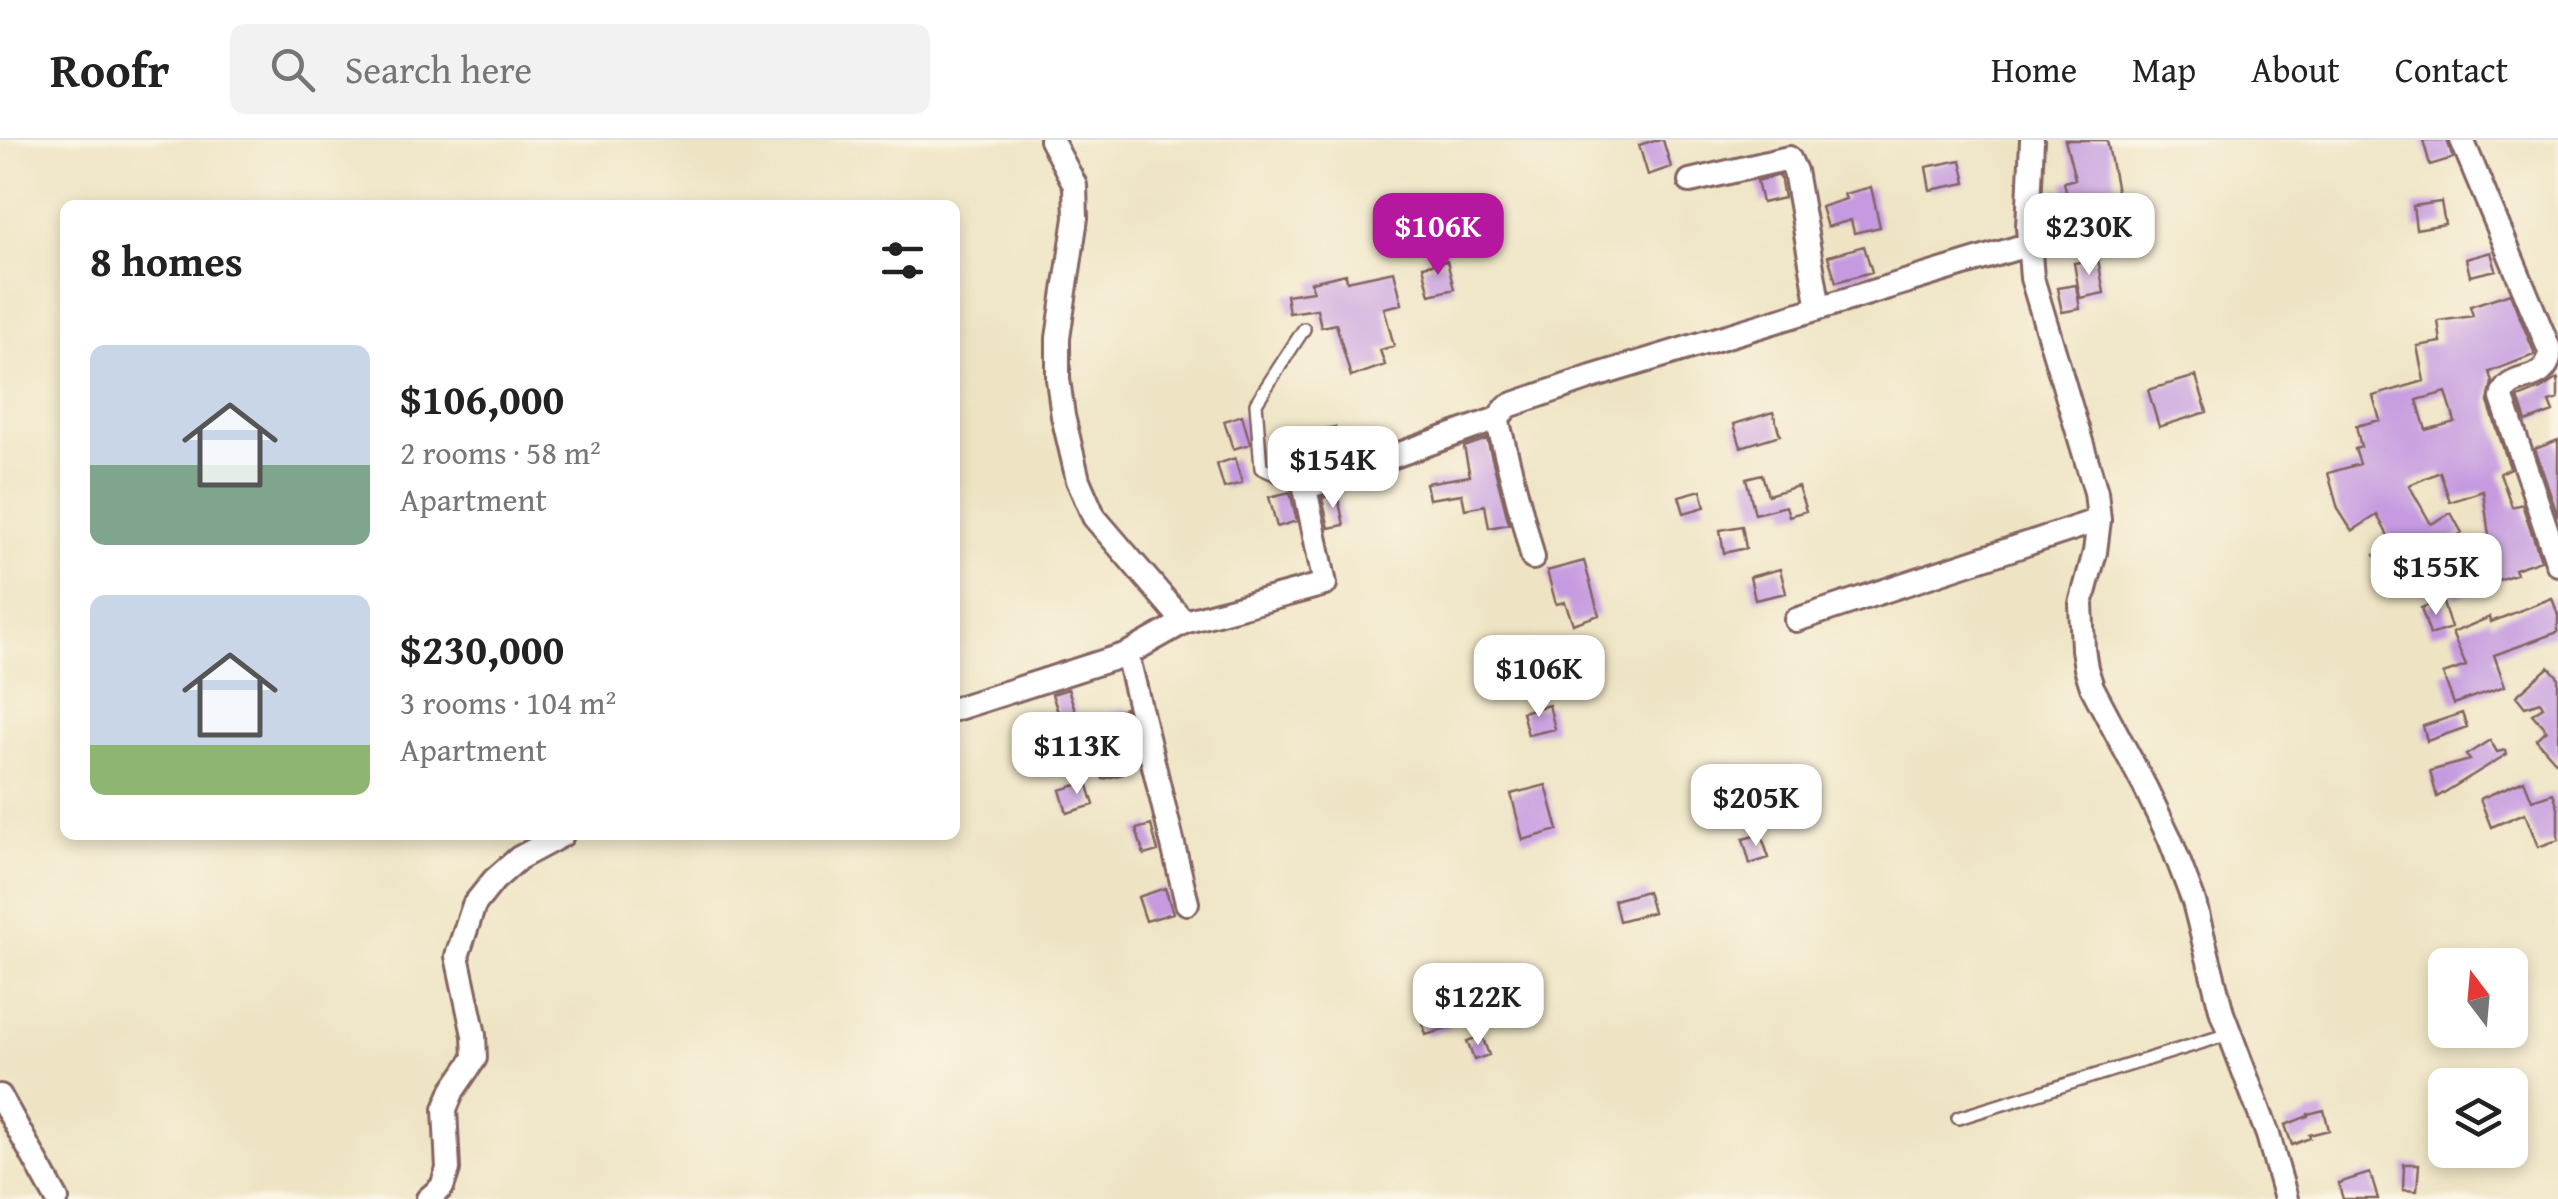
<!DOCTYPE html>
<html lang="en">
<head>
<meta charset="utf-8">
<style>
	:root { --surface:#fff; --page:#f2f2f2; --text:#222; --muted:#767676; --line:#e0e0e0; --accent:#b5179e }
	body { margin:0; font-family:"Gentium Book Plus",serif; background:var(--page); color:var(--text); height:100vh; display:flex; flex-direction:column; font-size:38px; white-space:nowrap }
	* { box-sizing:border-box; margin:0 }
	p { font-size:32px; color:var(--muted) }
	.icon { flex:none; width:55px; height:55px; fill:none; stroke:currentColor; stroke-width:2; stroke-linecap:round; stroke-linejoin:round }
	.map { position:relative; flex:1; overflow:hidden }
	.side { position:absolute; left:60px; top:60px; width:900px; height:640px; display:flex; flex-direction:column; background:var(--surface); border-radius:15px; box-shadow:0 5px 15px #0003 }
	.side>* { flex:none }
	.needle { width:65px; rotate:344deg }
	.tools { position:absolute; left:2428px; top:808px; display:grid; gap:20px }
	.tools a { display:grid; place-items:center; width:100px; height:100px; border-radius:15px; background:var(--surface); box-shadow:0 5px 15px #0003; font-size:50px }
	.price { position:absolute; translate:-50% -85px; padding:0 22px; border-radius:20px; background:#fff; color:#222; font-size:32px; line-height:65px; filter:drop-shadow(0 2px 5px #0008) }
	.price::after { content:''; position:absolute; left:50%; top:60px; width:30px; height:22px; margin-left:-15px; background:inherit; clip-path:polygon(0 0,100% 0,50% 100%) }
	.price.active { background:var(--accent); color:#fff }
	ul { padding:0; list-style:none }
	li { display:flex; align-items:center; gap:30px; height:250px; padding:0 30px }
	li span { display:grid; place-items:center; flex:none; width:280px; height:200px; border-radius:15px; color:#555 }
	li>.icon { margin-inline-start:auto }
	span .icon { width:120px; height:120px; fill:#fffc; stroke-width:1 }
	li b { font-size:42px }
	h2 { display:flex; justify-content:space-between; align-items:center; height:120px; padding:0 30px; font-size:42px }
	header { display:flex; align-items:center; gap:60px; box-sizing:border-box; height:140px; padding:0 50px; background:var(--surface); border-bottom:2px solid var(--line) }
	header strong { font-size:48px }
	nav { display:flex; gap:55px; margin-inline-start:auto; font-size:35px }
	.search { width:700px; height:90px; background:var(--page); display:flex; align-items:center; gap:25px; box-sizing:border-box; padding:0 35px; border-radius:15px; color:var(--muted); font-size:38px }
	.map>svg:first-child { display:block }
</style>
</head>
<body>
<header>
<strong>Roofr</strong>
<div class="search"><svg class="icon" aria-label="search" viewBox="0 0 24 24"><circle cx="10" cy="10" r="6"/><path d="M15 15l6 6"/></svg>Search here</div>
<nav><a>Home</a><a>Map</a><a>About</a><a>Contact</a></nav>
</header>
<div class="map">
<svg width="2558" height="1059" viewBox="0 0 2558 1059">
	<rect width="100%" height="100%" fill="#fcf5e5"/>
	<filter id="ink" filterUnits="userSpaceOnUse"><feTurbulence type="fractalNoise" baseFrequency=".01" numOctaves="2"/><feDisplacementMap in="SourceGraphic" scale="20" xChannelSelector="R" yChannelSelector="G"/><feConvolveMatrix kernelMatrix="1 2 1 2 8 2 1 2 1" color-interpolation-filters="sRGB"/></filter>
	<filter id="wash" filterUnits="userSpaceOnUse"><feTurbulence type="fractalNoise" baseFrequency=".0048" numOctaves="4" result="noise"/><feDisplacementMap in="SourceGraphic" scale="40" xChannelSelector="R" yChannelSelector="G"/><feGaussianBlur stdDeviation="2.25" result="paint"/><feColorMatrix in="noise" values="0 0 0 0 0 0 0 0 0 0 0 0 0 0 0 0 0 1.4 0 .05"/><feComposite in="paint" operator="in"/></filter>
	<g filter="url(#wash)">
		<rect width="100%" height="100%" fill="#eee4c4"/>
		<g id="blocks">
			<!-- building -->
			<path fill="#c59ae0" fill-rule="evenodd" d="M1655,0H1663L1671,27L1648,35L1639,5Z
				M2065,0H2107L2121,72L2073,82L2064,42L2075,39Z
				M2423,0H2447L2453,18L2430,25Z
				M1961,20L1966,43L1930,50L1926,27Z
				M1780,35L1784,58L1762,63L1757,41Z
				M1871,47L1880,87L1854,93L1851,80L1827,87L1821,67L1846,59L1844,54Z
				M2441,62L2445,84L2416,89L2413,66Z
				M1864,106L1872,132L1836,142L1828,116Z
				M2491,112L2496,130L2470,136L2466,119Z
				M2098,119L2104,153L2080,158L2074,123Z
				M1447,121L1454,149L1430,155L1423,126Z
				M1394,131L1402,164L1384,168L1394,206L1380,210L1385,225L1351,237L1336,184L1321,187L1317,169L1289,173L1286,155L1313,151L1311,142L1346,134L1347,141Z
				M2076,145L2080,169L2062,172L2057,148Z
				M2510,153L2534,212V215L2489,232L2492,242L2488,262L2510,328L2500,333L2512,367L2522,364L2541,420L2514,429L2516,434L2495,441L2483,351L2450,362L2440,332L2409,345L2431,384L2451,373L2462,393L2386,435L2375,415L2393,405L2377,375L2352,391L2338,369L2328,333L2360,324L2355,309L2361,307L2356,286L2380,280L2373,256L2424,241L2417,206L2441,202L2438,181L2473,176L2470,166ZM2446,252L2455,282L2426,290L2417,260Z
				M2196,236L2207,272L2159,287L2148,250Z
				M2558,238V259L2549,262L2553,272L2526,282L2518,258L2541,249Z
				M1773,272L1780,295L1741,307L1734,284Z
				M1242,275L1250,304L1233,309L1224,281Z
				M1335,287L1342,318L1318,324L1311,292Z
				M1487,299L1509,384L1489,388L1485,365L1465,369L1462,354L1429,359L1426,343L1470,336L1464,307Z
				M2558,300V377L2535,309Z
				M1235,318L1242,343L1224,348L1217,324Z
				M1762,334L1768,355L1798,346L1806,371L1789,376L1786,366L1755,374L1746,338Z
				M1701,350L1705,367L1684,373L1679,356Z
				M1290,352L1297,381L1277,387L1269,357Z
				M1337,353L1344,385L1329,388L1322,358Z
				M1742,386L1746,408L1724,413L1720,390Z
				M1584,421L1599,475L1573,484L1565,462L1556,464L1547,431Z
				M2480,425L2489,443L2456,457L2448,439Z
				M1780,429L1786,453L1755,460L1750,437Z
				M2552,458L2558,475V492L2494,515L2505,546L2454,564L2443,534L2466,526L2452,493L2490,477L2491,482Z
				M2442,460L2451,488L2430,495L2421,468Z
				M2549,527L2558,537V624L2536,599L2546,590L2532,574L2543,567L2540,562L2525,567L2516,556Z
				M1068,549L1078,579L1090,575L1091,578L1125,568L1132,598L1114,604L1123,634L1103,639L1094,608L1072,615L1052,554Z
				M1549,565L1555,589L1528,595L1522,572Z
				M2462,573L2467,587L2427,601L2423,586Z
				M2490,600L2497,612L2506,610L2507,614L2437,657L2430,631L2470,620L2466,615Z
				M2524,640L2532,660L2553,653L2558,667V700L2538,707L2525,673L2491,687L2480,659Z
				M1087,642L1094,665L1067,673L1060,650Z
				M1546,645L1558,690L1523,700L1511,654Z
				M1151,685L1158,711L1144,715L1136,689Z
				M1761,694L1769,718L1750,724L1743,699Z
				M1165,748L1173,773L1146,781L1138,757Z
				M1647,751L1653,772L1619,781L1614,760Z
				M1443,863L1450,888L1426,895L1419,870Z
				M1482,896L1489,915L1474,920L1467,901Z
				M2324,970L2329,990L2309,995L2310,998L2292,1005L2285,985L2308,976V974Z
				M2404,1024H2419L2417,1051L2403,1050Z
				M2370,1033L2378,1059H2343L2338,1043Z"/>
		</g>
	</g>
	<g filter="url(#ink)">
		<use href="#blocks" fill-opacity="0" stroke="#836461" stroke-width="2.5"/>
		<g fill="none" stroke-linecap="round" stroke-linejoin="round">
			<defs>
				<path id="lane" d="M1304,189L1256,263L1261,328L1305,348
					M1958,978L2229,894"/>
				<path id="street" d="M1051,0L1075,45L1076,78L1058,198V239L1063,276L1078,340L1094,377L1184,482
					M2032,0L2028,87L2032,138L2096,352L2099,380L2095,412L2081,464L2083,509L2086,528L2092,547L2146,649L2170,699L2194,762L2222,873L2268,995L2286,1059
					M2462,0L2550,211C2548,249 2507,229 2502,258L2558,424
					M1690,41L1789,18L1795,31L1819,168
					M1497,279L1533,418
					M1796,480L2099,380
					M1127,514L1187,763
					M955,569L1127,514L1184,482L1325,444L1305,348L1497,279L1508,266L1592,237L2030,104
					M0,956L57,1059
					M428,1059L442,1047L448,1029L445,969L453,950L475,918L474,895L457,816L474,765L494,740L519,718L562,695"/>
			</defs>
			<!-- lane casing -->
			<use href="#lane" stroke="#836461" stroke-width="16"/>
			<!-- street casing -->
			<use href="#street" stroke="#836461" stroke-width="28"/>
			<!-- lane -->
			<use href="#lane" stroke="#fff" stroke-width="11"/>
			<!-- street -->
			<use href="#street" stroke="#fff" stroke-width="22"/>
		</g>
	</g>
</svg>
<div class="tools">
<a><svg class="needle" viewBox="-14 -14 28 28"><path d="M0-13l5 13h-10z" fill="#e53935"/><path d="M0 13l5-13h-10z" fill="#767676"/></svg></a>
<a><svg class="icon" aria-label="layers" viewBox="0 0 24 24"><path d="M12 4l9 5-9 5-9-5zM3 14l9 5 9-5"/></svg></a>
</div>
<b class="price active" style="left:1438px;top:138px">$106K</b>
<b class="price" style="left:2089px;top:138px">$230K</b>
<b class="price" style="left:1333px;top:371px">$154K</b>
<b class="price" style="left:2436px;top:478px">$155K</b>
<b class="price" style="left:1539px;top:580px">$106K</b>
<b class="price" style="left:1077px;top:657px">$113K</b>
<b class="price" style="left:1756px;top:709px">$205K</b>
<b class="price" style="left:1478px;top:908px">$122K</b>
<section class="side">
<h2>8 homes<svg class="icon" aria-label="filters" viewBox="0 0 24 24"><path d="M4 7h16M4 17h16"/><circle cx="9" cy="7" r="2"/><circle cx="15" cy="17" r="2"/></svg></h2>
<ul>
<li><span style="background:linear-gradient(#c9d6e8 60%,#7fa58c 0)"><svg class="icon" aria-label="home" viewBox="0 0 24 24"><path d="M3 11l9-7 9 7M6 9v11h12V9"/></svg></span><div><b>$106,000</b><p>2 rooms · 58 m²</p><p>Apartment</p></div></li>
<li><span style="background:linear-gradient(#c9d6e8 75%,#8fb573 0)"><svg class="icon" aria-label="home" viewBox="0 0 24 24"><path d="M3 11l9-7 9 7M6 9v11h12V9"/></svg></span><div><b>$230,000</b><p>3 rooms · 104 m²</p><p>Apartment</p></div></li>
</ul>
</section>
</div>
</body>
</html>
